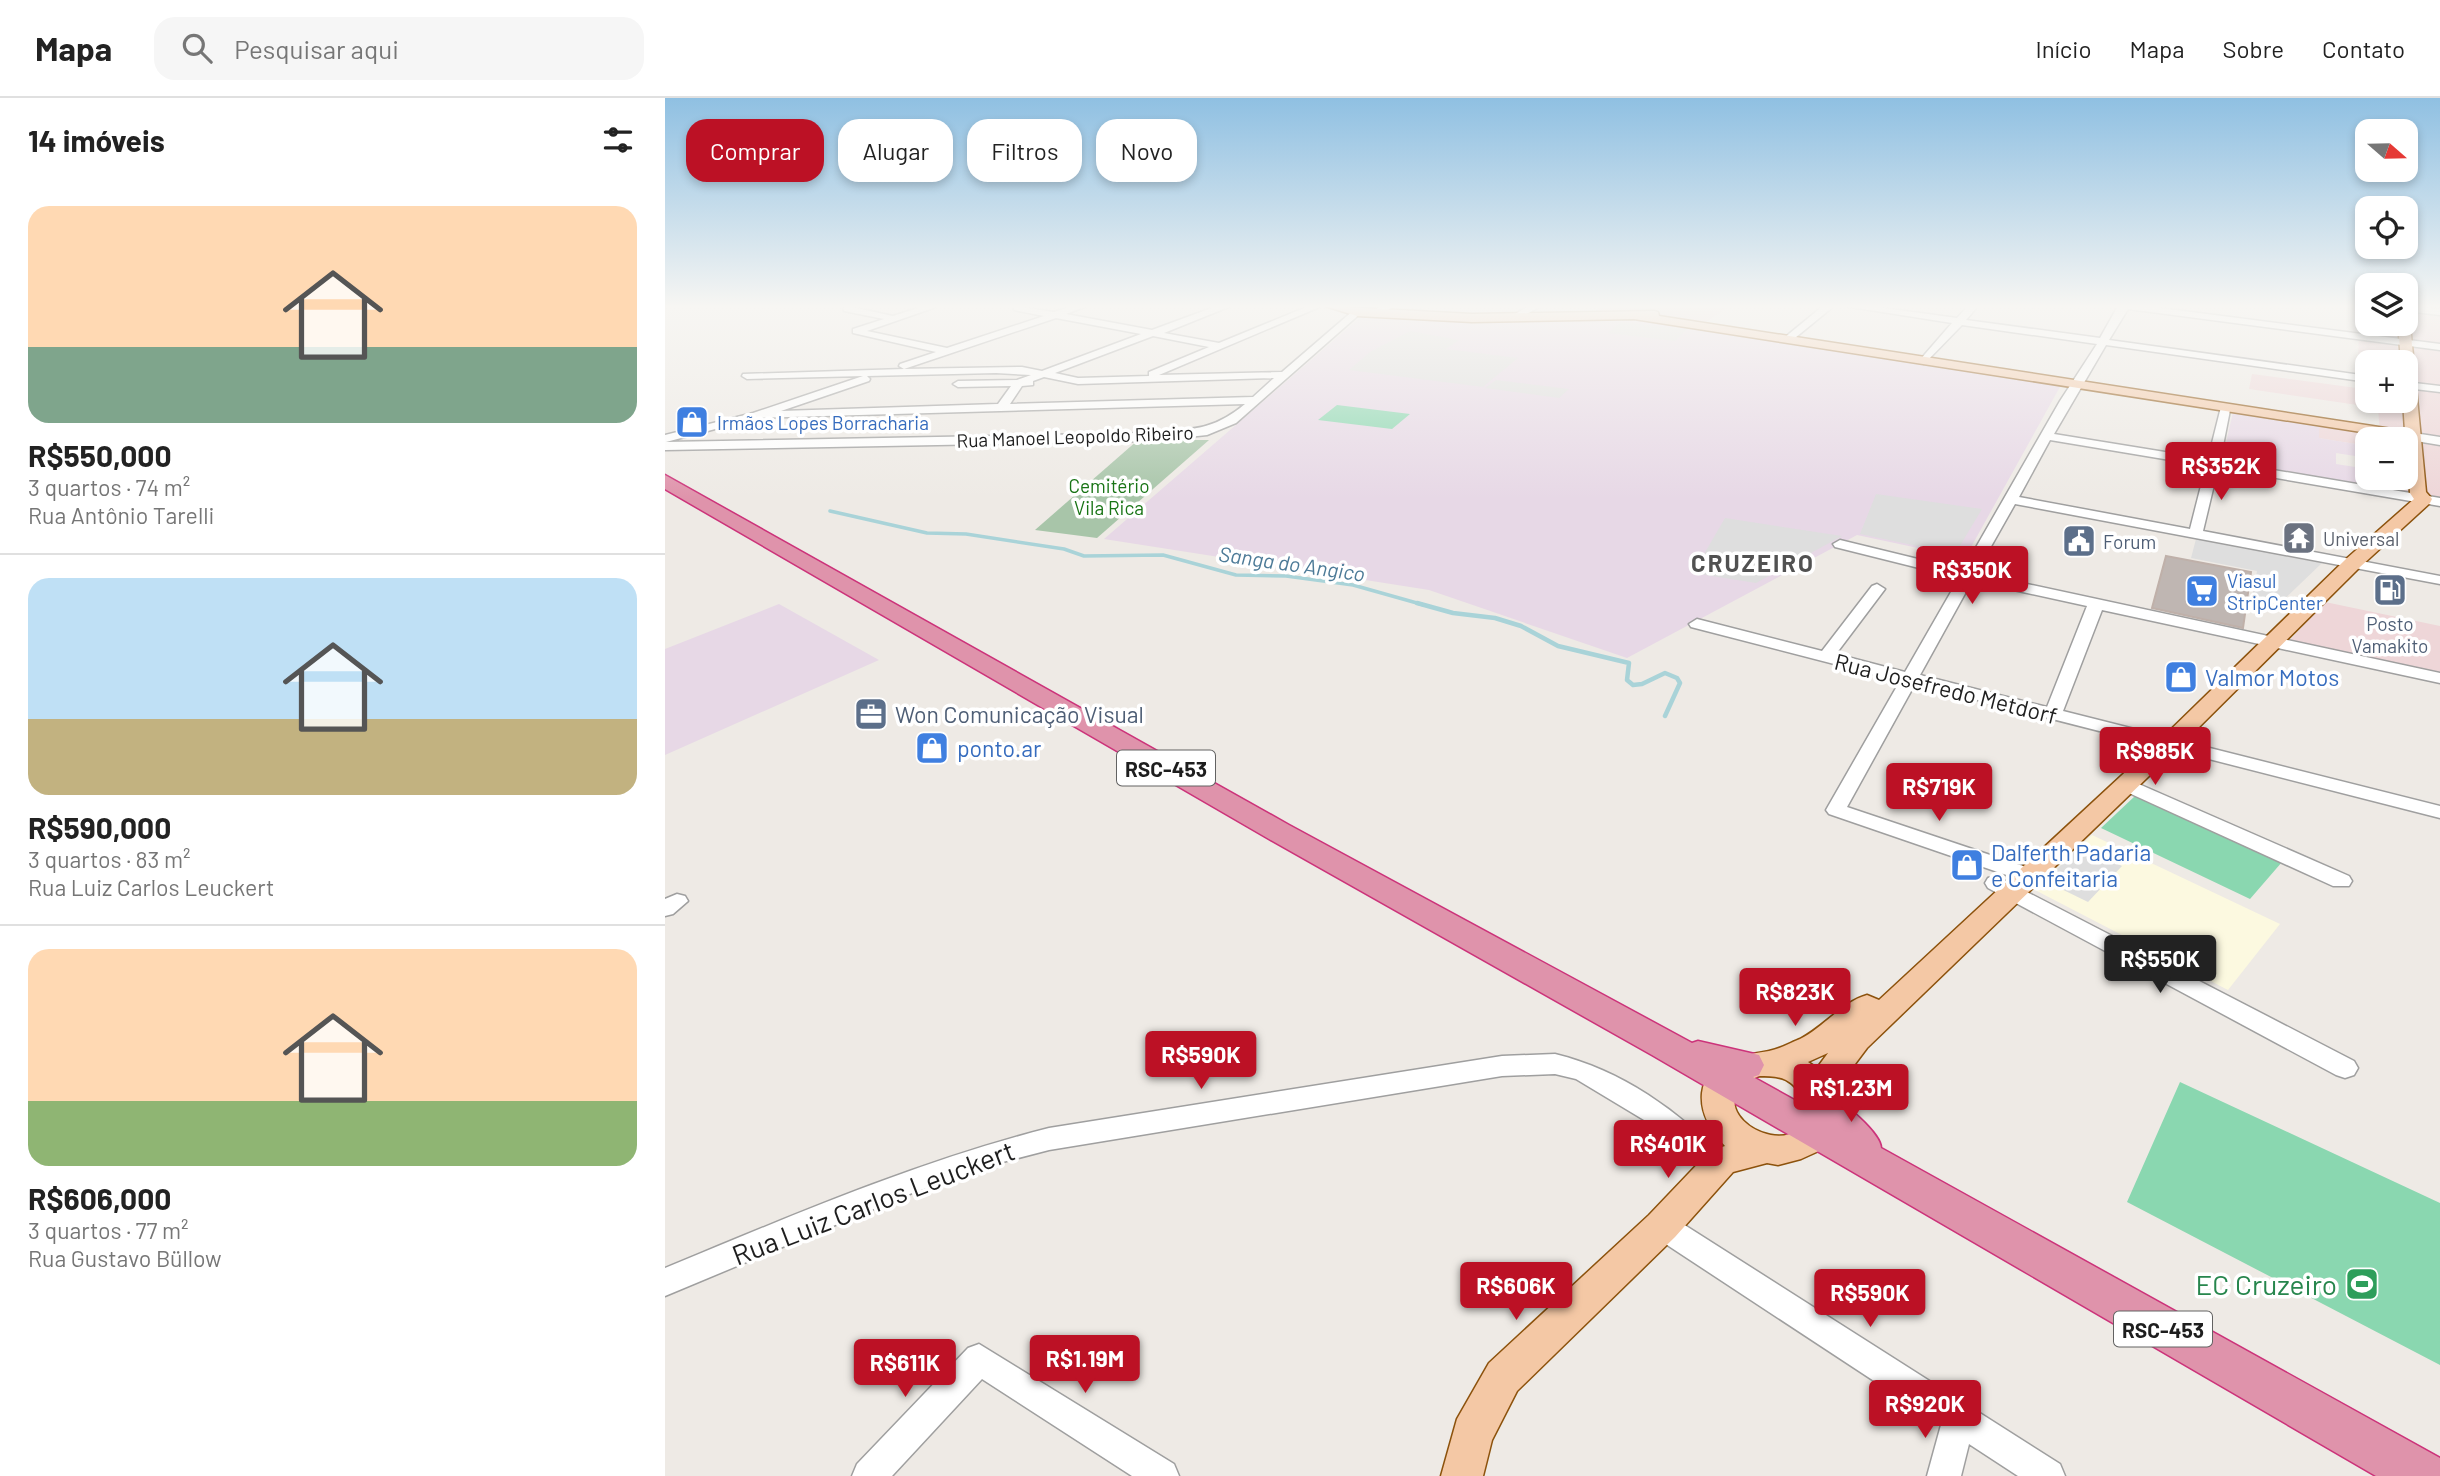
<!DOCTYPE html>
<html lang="pt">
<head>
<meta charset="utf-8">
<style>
	:root { --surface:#fff; --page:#f6f6f6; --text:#222; --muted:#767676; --line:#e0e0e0; --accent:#bc1125 }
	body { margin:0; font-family:Barlow,sans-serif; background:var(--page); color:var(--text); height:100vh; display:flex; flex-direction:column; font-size:26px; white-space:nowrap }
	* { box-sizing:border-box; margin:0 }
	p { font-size:23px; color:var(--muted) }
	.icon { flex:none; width:38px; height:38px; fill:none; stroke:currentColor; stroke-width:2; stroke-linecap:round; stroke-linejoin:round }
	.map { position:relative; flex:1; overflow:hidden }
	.side { display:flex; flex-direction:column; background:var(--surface); width:665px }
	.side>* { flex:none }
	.hud { position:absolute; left:21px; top:21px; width:665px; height:63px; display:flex; gap:14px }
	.needle { width:46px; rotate:110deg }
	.tools { position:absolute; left:1690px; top:21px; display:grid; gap:14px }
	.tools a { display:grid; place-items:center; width:63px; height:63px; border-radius:14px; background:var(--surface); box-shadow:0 4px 10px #0003; font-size:35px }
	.price { position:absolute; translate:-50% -60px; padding:0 16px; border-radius:7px; background:var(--accent); color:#fff; font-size:23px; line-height:46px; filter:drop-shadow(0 2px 4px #0008) }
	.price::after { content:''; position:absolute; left:50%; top:42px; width:21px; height:16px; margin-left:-10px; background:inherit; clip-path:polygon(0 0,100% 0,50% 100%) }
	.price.on { background:#222; color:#fff }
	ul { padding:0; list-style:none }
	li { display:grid; align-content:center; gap:14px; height:371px; padding:0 28px }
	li+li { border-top:2px solid var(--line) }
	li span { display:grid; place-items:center; height:217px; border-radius:21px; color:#555 }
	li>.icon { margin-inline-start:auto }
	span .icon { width:126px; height:126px; fill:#fffc; stroke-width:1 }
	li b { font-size:30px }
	h2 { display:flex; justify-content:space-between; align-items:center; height:84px; padding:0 28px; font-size:30px }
	.chip { padding:0 24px; border-radius:21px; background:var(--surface); box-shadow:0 4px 10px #0003; font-size:24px; line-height:63px }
	.chip.on { background:var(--accent); color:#fff }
	header { display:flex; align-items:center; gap:42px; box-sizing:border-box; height:98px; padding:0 35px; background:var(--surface); border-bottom:2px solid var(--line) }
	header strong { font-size:33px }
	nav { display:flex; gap:38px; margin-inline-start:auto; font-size:24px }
	.search { width:490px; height:63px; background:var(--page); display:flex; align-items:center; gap:18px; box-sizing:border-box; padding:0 24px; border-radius:21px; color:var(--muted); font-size:26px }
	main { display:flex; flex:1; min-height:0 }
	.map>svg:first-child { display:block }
</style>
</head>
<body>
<header>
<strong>Mapa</strong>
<div class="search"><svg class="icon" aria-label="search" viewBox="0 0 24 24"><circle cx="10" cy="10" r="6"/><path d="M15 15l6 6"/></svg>Pesquisar aqui</div>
<nav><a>Início</a><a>Mapa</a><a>Sobre</a><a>Contato</a></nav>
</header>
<main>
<section class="side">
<h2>14 imóveis<svg class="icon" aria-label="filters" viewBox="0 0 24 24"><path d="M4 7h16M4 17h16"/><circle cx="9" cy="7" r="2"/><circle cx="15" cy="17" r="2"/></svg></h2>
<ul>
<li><span style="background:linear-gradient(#ffd9b3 65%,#7fa58c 0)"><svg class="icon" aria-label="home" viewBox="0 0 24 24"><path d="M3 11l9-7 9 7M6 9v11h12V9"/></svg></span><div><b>R$550,000</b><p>3 quartos · 74 m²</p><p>Rua Antônio Tarelli</p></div></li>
<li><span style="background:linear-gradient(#bfe0f5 65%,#c2b280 0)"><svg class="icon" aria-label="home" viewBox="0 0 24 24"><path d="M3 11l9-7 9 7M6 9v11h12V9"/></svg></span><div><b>R$590,000</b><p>3 quartos · 83 m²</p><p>Rua Luiz Carlos Leuckert</p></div></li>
<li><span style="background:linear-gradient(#ffd9b3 70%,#8fb573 0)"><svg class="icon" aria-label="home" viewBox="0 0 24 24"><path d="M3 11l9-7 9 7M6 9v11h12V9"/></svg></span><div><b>R$606,000</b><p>3 quartos · 77 m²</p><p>Rua Gustavo Büllow</p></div></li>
</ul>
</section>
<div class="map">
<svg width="1775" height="1378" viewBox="0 0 1775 1378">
	<rect width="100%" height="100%" fill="#eeeae5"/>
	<!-- commercial -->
	<path fill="#eed6d8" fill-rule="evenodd" d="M938,208H1065L1038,226L924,216Z
		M1695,208H1703V226H1741V208H1775V399L1706,388V380H1741V341H1703V348L1653,340L1654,327L1715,336L1713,310L1584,291L1587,276L1692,290ZM1703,264H1741V303H1703Z
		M1660,504L1775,528V575L1625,542Z"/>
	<!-- industrial -->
	<path fill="#e7d8e6" d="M698,217L864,222L964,221L1396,287L1300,460L1192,437L962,560L764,492L439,441Z
		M1568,314L1654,327V340L1703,348V360L1671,355V366L1703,371L1706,388L1557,363Z
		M114,506L214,562L0,657V551Z"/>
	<!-- education -->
	<path fill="#fcf9e0" d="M1427,737L1615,826L1563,892L1370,792Z"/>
	<!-- cemetery -->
	<path fill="#a8c5a9" d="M473,342H544L432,440L370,432Z"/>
	<!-- pitch -->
	<path fill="#8ad7b0" d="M672,307L745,316L727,331L653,322Z
		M1470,698L1617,764L1585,801L1436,730Z
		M1515,984L1775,1105V1267L1462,1104Z"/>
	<!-- parking -->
	<path fill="#dedede" d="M956,224L1022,231L1010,243L943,235Z
		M745,233L794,242L781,251L853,260L818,289L684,272L705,254Z
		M831,282L904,291L894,300L820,290Z
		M1211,396L1317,411L1290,456L1195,436Z
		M1060,420L1177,438L1091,485L1028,475Z
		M1531,441L1657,465L1611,509L1586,505L1592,473L1526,460Z
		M1415,748L1457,768L1423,804L1380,783Z"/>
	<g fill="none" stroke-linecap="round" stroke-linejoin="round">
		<!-- stream-far1 -->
		<path stroke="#a9d3d8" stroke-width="3.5" d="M165,413L262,435L301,436L399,451L419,458L498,457L571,477L621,478L688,487L759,507"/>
		<!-- stream -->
		<path stroke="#a9d3d8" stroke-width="4.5" d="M752,505L788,515L830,520L856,528L893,548L964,565L962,582L968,587L977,586L1000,575L1012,580L1015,585L1000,618"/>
	</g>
	<!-- building -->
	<path fill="#bfb6b2" stroke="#bfb0a9" stroke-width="2" d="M1501,458L1586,474L1578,530L1487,510Z"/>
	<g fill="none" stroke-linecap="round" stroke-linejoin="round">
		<defs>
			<path id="minor" d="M182,208L228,218L259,208H274L202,233L282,250L379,218L349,212V208L389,214L408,208H422L401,216L487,232L552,208H566L499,235L554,245L644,208H657L494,277L617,274L689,212L697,214L571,325L542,337L486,343L0,352V337L88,315L198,278L82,281L77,278L78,276L239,271L234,268L235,266L271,254L188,235V231L219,221L179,213V209ZM391,220L476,236L377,273L357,269L239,271ZM488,238L544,249L484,274V278L413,280L390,275ZM331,275L366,277L352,282L293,283L288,286L293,289L346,288L333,306L116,313L204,283L205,281L202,278ZM379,279L413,286L609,280L588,299L345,306L357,288L368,287V283ZM580,306C548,333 526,331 486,335L1,344L92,320Z
				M717,208H730L713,217H707V213Z
				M864,208H876L851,222L843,220Z
				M1158,208H1169L1125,244H1119V240Z
				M1179,208H1204L1292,220L1303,208H1313L1301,222L1435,240L1453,208H1480L1775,246V252L1463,211L1444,242L1703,278V284L1441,247L1389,336L1543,361L1556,309L1566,307L1555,363L1775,400V408L1553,370L1538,433L1775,478V486L1350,406L1311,475L1775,575V585L1437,512L1398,613L1775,708V720L1250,586L1182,709L1370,772L1374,777L1370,782H1356L1164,716L1161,712L1235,583L1026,529L1024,526L1032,521L1157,553L1207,488L1212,486L1220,491L1171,556L1240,574L1294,480L1170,449L1168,446L1175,442L1298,472L1395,303L1432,246L1297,227L1259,266L1254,263L1287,225ZM1385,342L1541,368L1525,431L1354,399ZM1307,483L1422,508L1382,609L1255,577Z
				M1741,208L1775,211V217L1741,213Z
				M1741,284L1775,288V294L1741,290Z
				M1749,335L1775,339V347L1745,342L1743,339Z
				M1460,680L1684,778L1687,783L1684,788H1668L1453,690L1450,686Z
				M1331,778L1689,963L1693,970L1689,977L1680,980L1671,977L1323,790L1320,785L1323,780Z
				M12,796L20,798L23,803L8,816L0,818V801Z
				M890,956C956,972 1015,1013 1061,1063L1065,1071L1061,1079L1051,1083L1041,1079L1017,1051L994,1031L911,981L890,976L837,978L384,1052L334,1065L247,1095L0,1198V1170C126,1118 251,1064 384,1030L837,958Z
				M997,1115L1007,1119L1395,1366L1400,1378H1353L1304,1346L1296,1378H1262L1276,1327L987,1137L983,1128L987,1119Z
				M314,1246L509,1366L514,1378H467L317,1281L227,1378H187L192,1366L303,1250Z"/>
			<path id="major" d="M660,208L807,216L989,213L993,214L994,218L1740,333L1738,303H1741V264H1736L1733,226H1741V223L1745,226L1761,394L1767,401L1765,405L1695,469L1512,651L1202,950L1181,978L1173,1006L1174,1023L1158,1051L1136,1061L1113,1067L1102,1065L1068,1074L1010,1139L852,1293L827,1342L818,1378H776L792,1321L824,1265L984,1117L1045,1053L1060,1048C1046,1033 1035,1016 1037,995C1041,962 1079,957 1104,953C1115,951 1125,945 1135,941C1159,929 1177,904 1202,897L1214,902L1496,641L1681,461L1749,401L1745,395L1741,341L969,221L807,224L692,218ZM1163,955L1152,970L1143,964ZM1094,978C1103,978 1113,978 1121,982C1138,991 1151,1018 1133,1032C1101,1055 1033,1003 1094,978Z"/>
			<path id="highway" d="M0,377L624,727L1027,945L1033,943L1094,957L1099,967L1094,977L1088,979L1142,1009L1146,1002C1151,1000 1156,998 1162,998C1177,1001 1216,1036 1216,1050L1775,1360V1378H1711L987,957L604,741L0,391Z"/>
		</defs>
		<!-- minor casing -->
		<use href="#minor" stroke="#9f9f9f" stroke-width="3"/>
		<!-- major casing -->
		<use href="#major" stroke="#8c520c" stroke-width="3"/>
		<!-- highway casing -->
		<use href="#highway" stroke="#cc337a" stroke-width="3"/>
		<!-- minor -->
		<use href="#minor" fill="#fff" fill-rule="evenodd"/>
		<!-- major -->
		<use href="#major" fill="#f4c8a5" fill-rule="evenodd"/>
		<!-- highway -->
		<use href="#highway" fill="#df93ab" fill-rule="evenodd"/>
	</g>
	<!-- sky -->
	<linearGradient id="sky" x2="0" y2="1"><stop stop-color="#8fc0e2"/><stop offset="0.52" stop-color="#f7f6f3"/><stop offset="1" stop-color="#f7f6f3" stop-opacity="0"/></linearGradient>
	<rect width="1775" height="401" fill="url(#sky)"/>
	<!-- icons -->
	<defs>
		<symbol id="shop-square" viewBox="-11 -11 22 22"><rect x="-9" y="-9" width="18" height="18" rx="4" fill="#3f7fe0" stroke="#fff"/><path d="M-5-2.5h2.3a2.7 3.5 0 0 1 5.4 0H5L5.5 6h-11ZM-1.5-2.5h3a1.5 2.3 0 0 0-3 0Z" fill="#fff"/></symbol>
		<symbol id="temple-square" viewBox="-11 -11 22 22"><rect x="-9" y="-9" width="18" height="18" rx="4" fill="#6b7280" stroke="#fff"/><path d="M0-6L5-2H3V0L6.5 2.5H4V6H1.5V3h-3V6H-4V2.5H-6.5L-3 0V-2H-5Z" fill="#fff"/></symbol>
		<symbol id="civic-square" viewBox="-11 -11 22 22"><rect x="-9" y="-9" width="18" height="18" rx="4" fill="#5c6f8a" stroke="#fff"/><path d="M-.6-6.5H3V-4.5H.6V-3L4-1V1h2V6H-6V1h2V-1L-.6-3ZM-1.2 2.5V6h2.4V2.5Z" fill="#fff"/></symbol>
		<symbol id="fuel-square" viewBox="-11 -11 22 22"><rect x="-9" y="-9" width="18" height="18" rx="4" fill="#5c6f8a" stroke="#fff"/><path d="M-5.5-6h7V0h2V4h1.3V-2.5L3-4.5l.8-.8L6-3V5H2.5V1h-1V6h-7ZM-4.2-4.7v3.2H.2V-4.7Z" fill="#fff"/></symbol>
		<symbol id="supermarket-square" viewBox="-11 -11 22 22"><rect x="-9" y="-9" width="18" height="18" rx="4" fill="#3f7fe0" stroke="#fff"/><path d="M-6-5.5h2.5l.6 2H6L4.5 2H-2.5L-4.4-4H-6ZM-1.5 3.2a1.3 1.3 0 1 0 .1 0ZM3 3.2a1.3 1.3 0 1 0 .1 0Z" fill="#fff"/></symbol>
		<symbol id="office-square" viewBox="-11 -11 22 22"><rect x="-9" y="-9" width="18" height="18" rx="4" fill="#5c6f8a" stroke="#fff"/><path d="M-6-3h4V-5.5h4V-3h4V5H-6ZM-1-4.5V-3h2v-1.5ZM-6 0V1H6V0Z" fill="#fff"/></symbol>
		<symbol id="stadium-square" viewBox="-11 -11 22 22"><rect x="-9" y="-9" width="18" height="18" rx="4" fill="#2e9e5b" stroke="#fff"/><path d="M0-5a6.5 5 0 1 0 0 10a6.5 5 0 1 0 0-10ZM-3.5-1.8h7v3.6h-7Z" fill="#fff"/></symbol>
	</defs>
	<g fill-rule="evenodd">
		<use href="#shop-square" x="8" y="305" width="38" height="38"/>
		<use href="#temple-square" x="1615" y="421" width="38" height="38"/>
		<use href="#civic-square" x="1395" y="424" width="38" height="38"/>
		<use href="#fuel-square" x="1706" y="473" width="38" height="38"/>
		<use href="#supermarket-square" x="1518" y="474" width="38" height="38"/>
		<use href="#shop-square" x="1497" y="560" width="38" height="38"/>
		<use href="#office-square" x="187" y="597" width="38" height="38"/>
		<use href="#shop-square" x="248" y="631" width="38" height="38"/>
		<use href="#shop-square" x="1283" y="748" width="38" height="38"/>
		<use href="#stadium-square" x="1678" y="1167" width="38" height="38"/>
	</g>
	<g text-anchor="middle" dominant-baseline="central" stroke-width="7" stroke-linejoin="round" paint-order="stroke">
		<!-- far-shop labels -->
		<g font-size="19" fill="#366cbe" stroke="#fff" text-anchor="start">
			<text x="52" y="324">Irmãos Lopes Borracharia</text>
			<text x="1562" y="482">Viasul<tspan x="1562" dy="22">StripCenter</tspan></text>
		</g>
		<!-- far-street labels -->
		<g font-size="19" fill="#1e1e1e" stroke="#fff">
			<text transform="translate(410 338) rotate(-2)">Rua Manoel Leopoldo Ribeiro</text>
		</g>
		<!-- far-park labels -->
		<g font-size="19" fill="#187415" stroke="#fff">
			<text x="444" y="387">Cemitério<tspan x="444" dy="22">Vila Rica</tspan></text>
		</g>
		<!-- far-worship labels -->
		<g font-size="19" fill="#5b616d" stroke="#fff" text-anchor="start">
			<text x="1658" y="440">Universal</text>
		</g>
		<!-- far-service labels -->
		<g font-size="19" fill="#4e5e75" stroke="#fff" text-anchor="start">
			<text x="1438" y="443">Forum</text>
			<text x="1725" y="525" text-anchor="middle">Posto<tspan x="1725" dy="22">Vamakito</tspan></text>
		</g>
		<!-- far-water labels -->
		<g font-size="21" font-style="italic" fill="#4c7a97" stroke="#fff">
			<text transform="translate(627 465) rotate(8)">Sanga do Angico</text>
		</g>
		<!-- shield labels -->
		<g fill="#fff" stroke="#626262" stroke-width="2">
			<rect x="452" y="652.5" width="98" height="35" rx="5"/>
			<rect x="1449" y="1213.5" width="98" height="35" rx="5"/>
		</g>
		<g font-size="21" font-weight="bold" fill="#1e1e1e">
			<text x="501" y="670">RSC-453</text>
			<text x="1498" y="1231">RSC-453</text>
		</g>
		<!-- shop labels -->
		<g font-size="23" fill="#366cbe" stroke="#fff" text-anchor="start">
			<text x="1540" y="579">Valmor Motos</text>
			<text x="292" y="650">ponto.ar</text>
			<text x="1326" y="754">Dalferth Padaria<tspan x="1326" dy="26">e Confeitaria</tspan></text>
		</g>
		<!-- street labels -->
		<g font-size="23" fill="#1e1e1e" stroke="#fff">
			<text transform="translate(1281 590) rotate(14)">Rua Josefredo Metdorf</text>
		</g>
		<!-- service labels -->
		<g font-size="23" fill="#4e5e75" stroke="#fff" text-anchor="start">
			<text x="230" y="616">Won Comunicação Visual</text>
		</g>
		<!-- far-district labels -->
		<g font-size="24" font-weight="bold" letter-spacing="2" fill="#515151" stroke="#fff">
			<text x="1088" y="464">CRUZEIRO</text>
		</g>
		<!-- near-street labels -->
		<g font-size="28" fill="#1e1e1e" stroke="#fff">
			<text transform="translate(208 1104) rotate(-21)">Rua Luiz Carlos Leuckert</text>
		</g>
		<!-- near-leisure labels -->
		<g font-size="28" fill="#27864d" stroke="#fff" text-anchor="end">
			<text x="1672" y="1186">EC Cruzeiro</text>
		</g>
	</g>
</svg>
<div class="tools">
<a><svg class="needle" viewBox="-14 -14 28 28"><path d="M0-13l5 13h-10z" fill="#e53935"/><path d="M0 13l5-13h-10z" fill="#767676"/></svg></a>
<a><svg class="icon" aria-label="locate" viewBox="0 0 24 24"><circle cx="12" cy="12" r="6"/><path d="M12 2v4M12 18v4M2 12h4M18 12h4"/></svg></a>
<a><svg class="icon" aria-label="layers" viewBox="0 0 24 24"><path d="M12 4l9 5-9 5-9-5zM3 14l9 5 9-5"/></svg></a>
<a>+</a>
<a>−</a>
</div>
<b class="price" style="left:1556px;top:404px">R$352K</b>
<b class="price" style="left:1307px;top:508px">R$350K</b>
<b class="price" style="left:1490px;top:689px">R$985K</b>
<b class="price" style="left:1274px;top:725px">R$719K</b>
<b class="price on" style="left:1495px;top:897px">R$550K</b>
<b class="price" style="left:1130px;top:930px">R$823K</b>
<b class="price" style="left:536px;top:993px">R$590K</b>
<b class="price" style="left:1186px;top:1026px">R$1.23M</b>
<b class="price" style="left:1003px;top:1082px">R$401K</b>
<b class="price" style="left:851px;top:1224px">R$606K</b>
<b class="price" style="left:1205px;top:1231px">R$590K</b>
<b class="price" style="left:420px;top:1297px">R$1.19M</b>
<b class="price" style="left:240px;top:1301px">R$611K</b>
<b class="price" style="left:1260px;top:1342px">R$920K</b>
<div class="hud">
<a class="chip on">Comprar</a>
<a class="chip">Alugar</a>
<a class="chip">Filtros</a>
<a class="chip">Novo</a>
</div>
</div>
</main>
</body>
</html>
